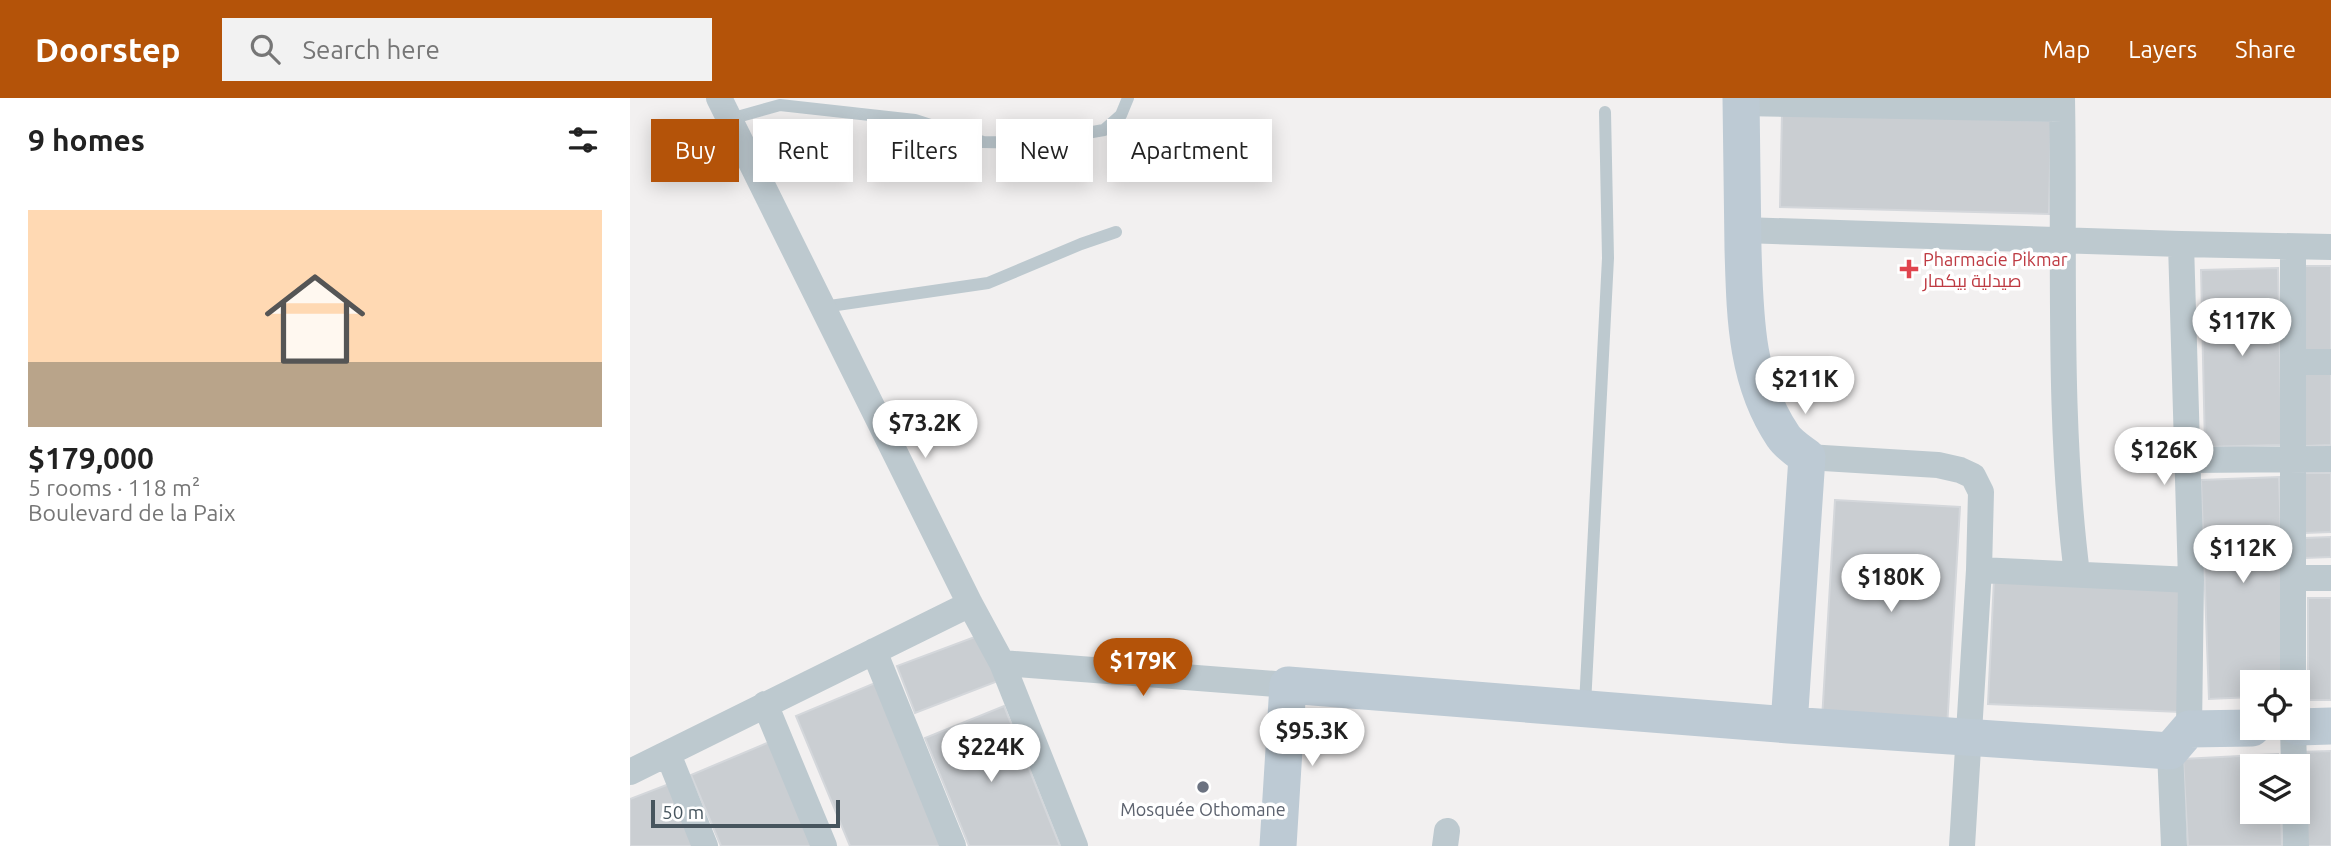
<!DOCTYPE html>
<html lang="en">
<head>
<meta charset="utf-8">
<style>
	:root { --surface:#fff; --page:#f2f2f2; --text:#222; --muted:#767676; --line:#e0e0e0; --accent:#b45309 }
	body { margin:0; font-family:Ubuntu,Cairo,sans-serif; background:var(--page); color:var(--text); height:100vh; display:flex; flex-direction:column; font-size:26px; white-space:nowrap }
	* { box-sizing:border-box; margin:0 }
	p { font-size:23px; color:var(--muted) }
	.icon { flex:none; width:38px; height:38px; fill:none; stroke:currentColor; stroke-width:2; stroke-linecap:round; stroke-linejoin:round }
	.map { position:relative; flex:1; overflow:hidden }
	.details { display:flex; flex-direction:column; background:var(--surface); width:630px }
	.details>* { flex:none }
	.banner { position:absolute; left:21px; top:21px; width:665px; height:63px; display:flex; gap:14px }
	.buttons { position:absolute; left:1610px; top:572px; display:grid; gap:14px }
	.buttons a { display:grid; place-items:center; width:70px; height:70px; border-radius:0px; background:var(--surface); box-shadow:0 4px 18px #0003; font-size:35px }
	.scale { position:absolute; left:21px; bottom:18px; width:189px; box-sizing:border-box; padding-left:7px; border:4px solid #47555e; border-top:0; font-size:19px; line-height:24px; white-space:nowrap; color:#47555e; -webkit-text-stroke:5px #fff; paint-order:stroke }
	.price { position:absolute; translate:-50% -60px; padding:0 16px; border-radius:24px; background:#fff; color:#222; font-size:23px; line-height:46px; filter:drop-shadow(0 2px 4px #0008) }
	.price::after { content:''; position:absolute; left:50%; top:42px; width:21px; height:16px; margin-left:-10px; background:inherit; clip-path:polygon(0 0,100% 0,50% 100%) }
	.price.current { background:var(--accent); color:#fff }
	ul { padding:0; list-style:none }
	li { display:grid; align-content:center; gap:14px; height:371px; padding:0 28px }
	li+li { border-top:2px solid var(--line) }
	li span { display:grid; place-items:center; height:217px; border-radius:0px; color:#555 }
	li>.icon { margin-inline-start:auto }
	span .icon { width:126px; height:126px; fill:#fffc; stroke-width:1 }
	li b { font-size:30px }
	h2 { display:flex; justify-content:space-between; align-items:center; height:84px; padding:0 28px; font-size:30px }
	.tag { padding:0 24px; border-radius:0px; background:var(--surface); box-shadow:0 4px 18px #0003; font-size:24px; line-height:63px }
	.tag.current { background:var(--accent); color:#fff }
	header { display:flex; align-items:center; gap:42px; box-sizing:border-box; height:98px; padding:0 35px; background:var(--accent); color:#fff }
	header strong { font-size:33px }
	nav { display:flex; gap:38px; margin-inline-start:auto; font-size:24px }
	.search { width:490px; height:63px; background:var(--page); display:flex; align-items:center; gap:18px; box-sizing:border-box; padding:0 24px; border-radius:0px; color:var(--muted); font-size:26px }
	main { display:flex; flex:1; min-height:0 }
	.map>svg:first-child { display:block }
</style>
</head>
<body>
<header>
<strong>Doorstep</strong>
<div class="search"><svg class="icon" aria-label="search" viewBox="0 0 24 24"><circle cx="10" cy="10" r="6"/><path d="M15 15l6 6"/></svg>Search here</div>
<nav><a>Map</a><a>Layers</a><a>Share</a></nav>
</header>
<main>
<section class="details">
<h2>9 homes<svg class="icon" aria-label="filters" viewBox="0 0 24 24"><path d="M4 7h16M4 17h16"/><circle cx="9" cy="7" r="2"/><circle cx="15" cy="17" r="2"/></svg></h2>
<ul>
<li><span style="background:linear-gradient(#ffd9b3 70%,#b9a48a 0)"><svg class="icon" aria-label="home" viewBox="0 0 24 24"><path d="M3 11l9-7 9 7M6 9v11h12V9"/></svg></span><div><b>$179,000</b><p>5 rooms · 118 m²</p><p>Boulevard de la Paix</p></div></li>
</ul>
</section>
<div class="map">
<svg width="1701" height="748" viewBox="0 0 1701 748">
	<rect width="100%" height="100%" fill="#f2f0f0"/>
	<!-- building -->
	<path fill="#caced2" stroke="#d4d7db" stroke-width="2" d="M1152,16L1421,23L1419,116L1150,109Z
		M1671,168H1701V257H1670Z
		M1648,170L1652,347L1575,349L1571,172Z
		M1675,276H1701V347L1675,348Z
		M1675,375H1701V434L1675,435Z
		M1649,379L1656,584H1622V599L1579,601L1571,382Z
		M1205,402L1330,409L1317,630L1192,622Z
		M1701,439V459L1675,460V440Z
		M1364,481L1556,490L1550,614L1358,606Z
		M1678,500H1701V602H1678Z
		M350,537L368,583L285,615L267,568Z
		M245,585L312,748H220L166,618Z
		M374,608L430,748H339L295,640Z
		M142,643L185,748H91L61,677Z
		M1701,653V748H1673L1669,654Z
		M1648,656V668H1622V714H1651L1652,748H1558L1553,661Z
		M39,686L64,748H0V701Z"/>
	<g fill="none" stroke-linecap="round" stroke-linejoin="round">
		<!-- lane -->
		<path stroke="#bdc9cf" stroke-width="12" d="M100,21L150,7L285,22L353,44L399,45L474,32L491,17L498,0
			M193,209L358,185L451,146L486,134
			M955,607L978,160L975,14"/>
		<!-- street -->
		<path stroke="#bdc9cf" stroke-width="26" d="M89,0L340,506L372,565L445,748
			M1432,0C1435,158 1427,318 1447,476
			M1111,5L1432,11
			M1113,132L1551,146L1701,149
			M1551,146L1561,482L1559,631
			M1663,149V584
			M1664,264H1701
			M1177,359L1308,367L1330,372L1343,378L1351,394L1349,472L1332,748
			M1557,362L1701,361
			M1349,472L1561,482
			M1665,480H1701
			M244,553L323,748
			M372,565L658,587
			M135,606L194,748
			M1663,630L1664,668
			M1540,653L1544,748
			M38,656L75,748
			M0,674L340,506
			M1665,714L1666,748
			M815,748L817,733"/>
		<!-- secondary -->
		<path stroke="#bdcad4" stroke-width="37" d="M1111,0C1112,50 1112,101 1113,151C1115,215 1115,282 1153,338C1158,346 1169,353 1177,359L1159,627
			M1668,629L1701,628
			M648,748L658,587L1159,627L1540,653L1559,631L1622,630"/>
	</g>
	<!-- markers -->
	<path fill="#e0444e" stroke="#fff" stroke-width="2.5" d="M1275.5 160.5h7v7h7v7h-7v7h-7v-7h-7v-7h7z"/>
	<circle fill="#6b7280" stroke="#fff" stroke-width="2.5" cx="573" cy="689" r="7"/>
	<g text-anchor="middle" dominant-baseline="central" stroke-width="7" stroke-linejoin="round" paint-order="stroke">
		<!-- health labels -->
		<g font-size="18" fill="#be3a42" stroke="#fff" text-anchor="start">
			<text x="1293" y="161">Pharmacie Pikmar<tspan x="1293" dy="21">صيدلية بيكمار</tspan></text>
		</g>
		<!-- worship labels -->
		<g font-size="18" fill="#5b616d" stroke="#fff">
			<text x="573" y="711">Mosquée Othomane</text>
		</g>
	</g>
</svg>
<div class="buttons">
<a><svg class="icon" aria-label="locate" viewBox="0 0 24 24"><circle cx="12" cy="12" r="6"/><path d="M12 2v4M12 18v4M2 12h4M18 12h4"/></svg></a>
<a><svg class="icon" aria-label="layers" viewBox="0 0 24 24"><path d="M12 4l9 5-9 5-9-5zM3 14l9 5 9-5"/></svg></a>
</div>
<div class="scale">50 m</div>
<b class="price" style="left:1612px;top:260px">$117K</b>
<b class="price" style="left:1175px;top:318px">$211K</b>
<b class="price" style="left:295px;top:362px">$73.2K</b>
<b class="price" style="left:1534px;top:389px">$126K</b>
<b class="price" style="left:1613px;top:487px">$112K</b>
<b class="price" style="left:1261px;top:516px">$180K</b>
<b class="price current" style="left:513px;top:600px">$179K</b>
<b class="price" style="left:682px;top:670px">$95.3K</b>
<b class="price" style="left:361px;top:686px">$224K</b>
<div class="banner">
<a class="tag current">Buy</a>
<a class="tag">Rent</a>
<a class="tag">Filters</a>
<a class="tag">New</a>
<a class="tag">Apartment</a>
</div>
</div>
</main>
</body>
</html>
